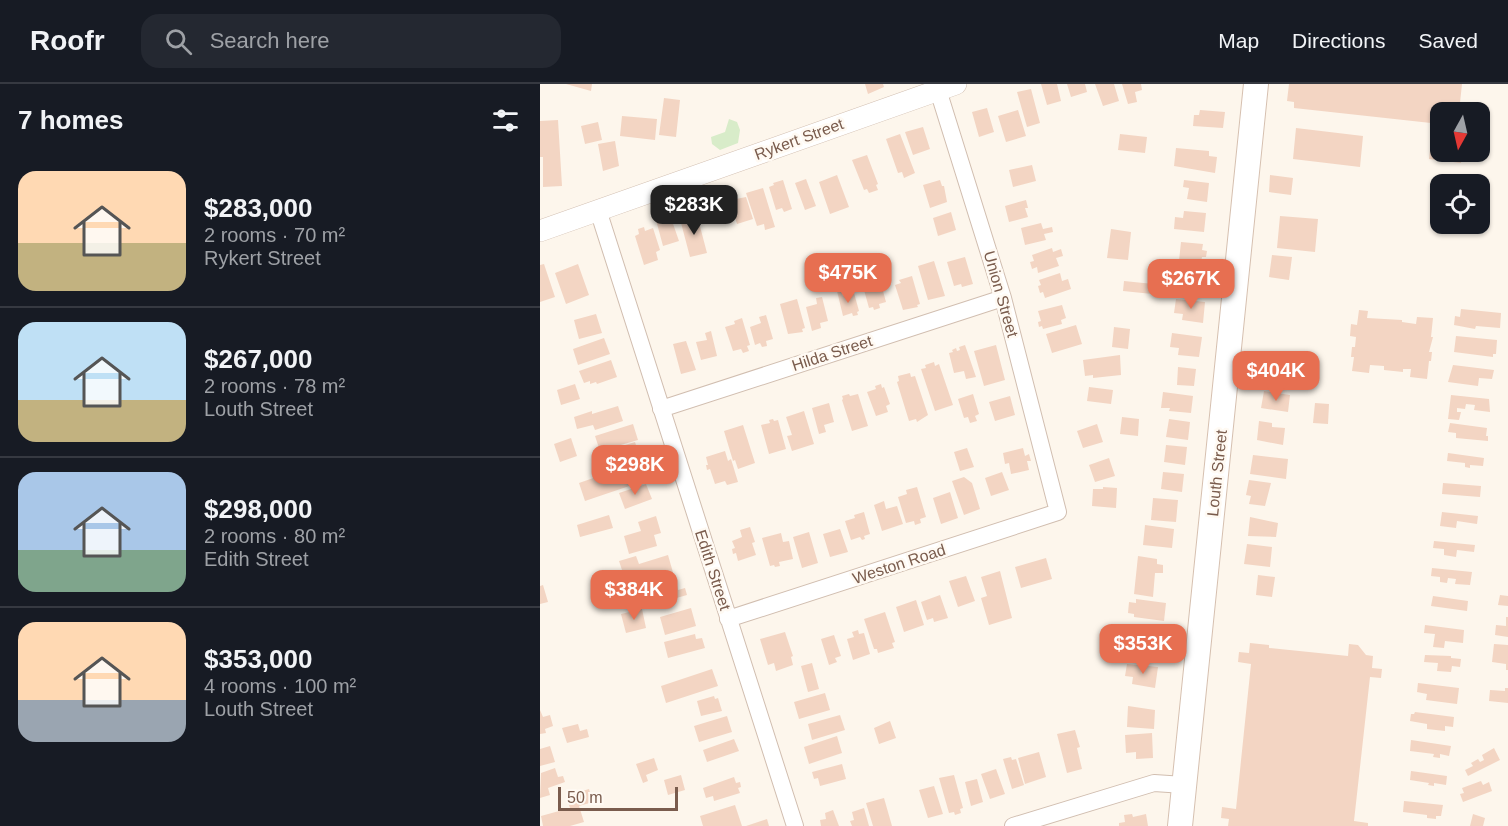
<!DOCTYPE html>
<html lang="en">
<head>
<meta charset="utf-8">
<style>
	:root { --surface:#171b24; --page:#242831; --text:#f1f3f6; --muted:#9ea1a6; --line:#363941; --accent:#e76f51 }
	body { margin:0; font-family:Helvetica,sans-serif; background:var(--page); color:var(--text); height:100vh; display:flex; flex-direction:column; font-size:22px; white-space:nowrap }
	* { box-sizing:border-box; margin:0 }
	p { font-size:20px; color:var(--muted) }
	.icon { flex:none; width:33px; height:33px; fill:none; stroke:currentColor; stroke-width:2; stroke-linecap:round; stroke-linejoin:round }
	.map { position:relative; flex:1; overflow:hidden }
	.panel { display:flex; flex-direction:column; background:var(--surface); width:540px }
	.panel>* { flex:none }
	.needle { width:39px; rotate:188deg }
	.controls { position:absolute; left:890px; top:18px; display:grid; gap:12px }
	.controls a { display:grid; place-items:center; width:60px; height:60px; border-radius:12px; background:var(--surface); box-shadow:0 2px 4px #0004; font-size:30px }
	.scale { position:absolute; left:18px; bottom:15px; width:120px; box-sizing:border-box; padding-left:6px; border:3px solid #7a5c4d; border-top:0; font-size:16px; line-height:21px; white-space:nowrap; color:#7a5c4d; -webkit-text-stroke:4px #fffaf3; paint-order:stroke }
	.price { position:absolute; translate:-50% -51px; padding:0 14px; border-radius:12px; background:var(--accent); color:#fff; font-size:20px; line-height:39px; filter:drop-shadow(0 2px 3px #0008) }
	.price::after { content:''; position:absolute; left:50%; top:36px; width:18px; height:14px; margin-left:-9px; background:inherit; clip-path:polygon(0 0,100% 0,50% 100%) }
	.price.active { background:#222; color:#fff }
	ul { padding:0; list-style:none }
	li { display:flex; align-items:center; gap:18px; height:150px; padding:0 18px }
	li+li { border-top:2px solid var(--line) }
	li span { display:grid; place-items:center; flex:none; width:168px; height:120px; border-radius:18px; color:#555 }
	li>.icon { margin-inline-start:auto }
	span .icon { width:72px; height:72px; fill:#fffc; stroke-width:1 }
	li b { font-size:26px }
	h2 { display:flex; justify-content:space-between; align-items:center; height:72px; padding:0 18px; font-size:26px }
	header { display:flex; align-items:center; gap:36px; box-sizing:border-box; height:84px; padding:0 30px; background:var(--surface); border-bottom:2px solid var(--line) }
	header strong { font-size:28px }
	nav { display:flex; gap:33px; margin-inline-start:auto; font-size:21px }
	.search { width:420px; height:54px; background:var(--page); display:flex; align-items:center; gap:15px; box-sizing:border-box; padding:0 21px; border-radius:18px; color:var(--muted); font-size:22px }
	main { display:flex; flex:1; min-height:0 }
	.map>svg:first-child { display:block }
</style>
</head>
<body>
<header>
<strong>Roofr</strong>
<div class="search"><svg class="icon" aria-label="search" viewBox="0 0 24 24"><circle cx="10" cy="10" r="6"/><path d="M15 15l6 6"/></svg>Search here</div>
<nav><a>Map</a><a>Directions</a><a>Saved</a></nav>
</header>
<main>
<section class="panel">
<h2>7 homes<svg class="icon" aria-label="filters" viewBox="0 0 24 24"><path d="M4 7h16M4 17h16"/><circle cx="9" cy="7" r="2"/><circle cx="15" cy="17" r="2"/></svg></h2>
<ul>
<li><span style="background:linear-gradient(#ffd9b3 60%,#c2b280 0)"><svg class="icon" aria-label="home" viewBox="0 0 24 24"><path d="M3 11l9-7 9 7M6 9v11h12V9"/></svg></span><div><b>$283,000</b><p>2 rooms · 70 m²</p><p>Rykert Street</p></div></li>
<li><span style="background:linear-gradient(#bfe0f5 65%,#c2b280 0)"><svg class="icon" aria-label="home" viewBox="0 0 24 24"><path d="M3 11l9-7 9 7M6 9v11h12V9"/></svg></span><div><b>$267,000</b><p>2 rooms · 78 m²</p><p>Louth Street</p></div></li>
<li><span style="background:linear-gradient(#a9c7e8 65%,#7fa58c 0)"><svg class="icon" aria-label="home" viewBox="0 0 24 24"><path d="M3 11l9-7 9 7M6 9v11h12V9"/></svg></span><div><b>$298,000</b><p>2 rooms · 80 m²</p><p>Edith Street</p></div></li>
<li><span style="background:linear-gradient(#ffd9b3 65%,#9aa5b1 0)"><svg class="icon" aria-label="home" viewBox="0 0 24 24"><path d="M3 11l9-7 9 7M6 9v11h12V9"/></svg></span><div><b>$353,000</b><p>4 rooms · 100 m²</p><p>Louth Street</p></div></li>
</ul>
</section>
<div class="map">
<svg width="968" height="742" viewBox="0 0 968 742">
	<rect width="100%" height="100%" fill="#fdf6ec"/>
	<!-- green -->
	<path fill="#d8ecc9" d="M189,35L197,38L200,46L198,59L180,66L172,60L171,53L185,48Z"/>
	<!-- building -->
	<path fill="#f3d5c3" d="M26,0H52L51,7Z
		M325,0H343L344,3L328,10Z
		M501,0H517L521,17L507,21Z
		M527,0H545L547,8L531,13Z
		M555,0H574L579,17L563,22Z
		M582,0H601L602,6L595,8L597,18L588,20Z
		M749,0H922L919,28H900V40L754,24V18L747,17Z
		M491,5L500,39L487,43L477,8Z
		M124,14L140,16L136,53L119,51Z
		M447,24L454,48L439,53L432,28Z
		M478,26L486,52L466,58L458,32Z
		M660,26L685,28L683,44L653,42L654,31H659Z
		M82,32L117,35L115,56L80,52Z
		M18,36L22,102L3,103V73H0V37Z
		M58,38L62,56L45,60L41,42Z
		M383,43L390,65L373,71L365,48Z
		M756,44L823,52L820,83L753,75Z
		M892,49L900,50V68H922L921,79L889,75Z
		M360,50L375,89L364,94L362,88L358,89L346,55Z
		M580,50L607,53L605,69L578,66Z
		M75,57L79,82L63,87L58,60Z
		M636,64L669,67V72L677,73L675,89L634,82Z
		M327,71L338,100L336,101L338,106L329,109L327,105L324,106L312,76Z
		M492,81L496,97L473,103L469,86Z
		M297,91L309,123L290,130L279,98Z
		M730,91L753,94L751,111L729,108Z
		M266,95L276,122L265,126L255,99Z
		M243,96L252,125L244,128L242,124L236,126L229,103L234,101L233,99Z
		M400,96L402,102H404L407,118L390,124L383,101Z
		M644,96L669,99L667,118L647,115L649,104L643,103Z
		M223,104L235,143L225,146L224,140L217,142L206,109Z
		M195,112L196,115L206,113L213,135L197,140L189,114Z
		M486,116L488,124H485L488,133L469,138L465,122Z
		M644,127L666,129L664,148L634,145L635,133L643,134Z
		M411,128L416,146L398,152L393,134Z
		M157,131L167,169L150,173L140,135Z
		M740,132L778,135L775,168L737,164Z
		M124,134L125,137L131,134L139,157L123,162L116,136Z
		M501,139L503,145L512,143L513,148L504,150L506,156L485,161L481,144Z
		M104,143L105,147L113,144L120,166L116,168L118,176L104,181L95,152L99,150L98,145Z
		M571,145L591,148L588,176L567,174Z
		M641,158L663,160L662,166L667,167L666,173H662L661,179L639,177Z
		M512,164L513,168L521,165L523,172L516,174L519,182L498,189L497,183L492,185L490,178L494,177L492,171Z
		M732,171L752,173L749,196L729,193Z
		M425,173L433,200L422,203L421,200L414,202L407,178Z
		M394,177L405,212L388,216L378,182Z
		M4,180L15,213L0,218V181Z
		M38,180L49,211L26,220L15,189Z
		M631,184L661,186L659,207L629,204Z
		M520,189L522,197L528,195L531,205L505,214L503,208L500,209L498,202L501,201L499,196Z
		M372,192L380,220L377,221L378,223L363,226L355,201L361,199L359,196Z
		M340,196L346,218L339,220L340,224L334,226L333,223L329,224L324,206L332,204L330,198Z
		M584,197L623,201L622,211L583,207Z
		M301,206L303,212L314,209L319,227L317,228L318,231L313,232L312,229L303,232L297,207Z
		M282,213L288,237L280,239L281,244L272,247L266,223L277,220L276,214Z
		M257,215L265,244L262,245L263,248L248,250L240,220Z
		M636,215L665,218L663,239L642,236L643,230L634,229Z
		M522,221L526,234L521,236L522,240L503,245L502,242L499,243L498,238L501,237L498,227Z
		M921,225L961,229L960,244L936,242L935,245L914,241L915,232L920,233Z
		M819,226L828,227L827,234L862,236V238L876,240L877,233L893,234L891,253H893L889,268H892L891,277H889L887,295L870,293L871,285H863V288L844,286V282L830,281L829,289L812,287L814,273H811L812,263H815L816,253L810,252L811,240L817,241Z
		M56,230L62,249L39,255L34,236Z
		M226,231L233,255L226,257L227,262L222,263L220,259L215,261L210,243L221,239L219,233Z
		M202,234L210,261L207,262L209,267L203,269L201,265L193,267L185,243L195,240L194,237Z
		M536,241L542,260L512,269L506,250Z
		M574,243L590,245L588,265L572,263Z
		M171,247L177,272L161,276L156,258L167,256L165,249Z
		M632,249L662,253L659,273L638,271L639,264L630,263Z
		M916,252L957,256L956,270H953V273L914,268Z
		M64,254L70,270L38,281L33,265Z
		M146,257L156,286L141,290L133,260Z
		M425,261L436,293L426,295L424,287L414,289L409,269L413,268L412,266L416,264L417,267L420,266L419,263Z
		M456,261L465,296L444,302L434,267Z
		M580,271L581,291L553,294V291L545,292L543,276Z
		M71,276L77,293L57,300L56,298L50,300V297L44,299L39,287Z
		M394,278L395,282L399,280L413,321L395,327L381,285L386,284L385,281Z
		M913,281L954,286L952,295L939,294L938,302L908,298Z
		M638,283L656,285L654,302L637,301Z
		M370,289L371,293L375,292L388,331L377,338L376,335L369,337L357,298L359,297L358,292Z
		M35,300L40,315L21,321L17,306Z
		M341,300L342,304L344,303L350,320L346,322L348,328L336,332L327,308L336,305L335,302Z
		M549,303L573,306L571,320L547,317Z
		M724,307L750,311L748,328L721,324Z
		M623,308L653,312L651,329L629,327L630,324H621Z
		M309,310L310,312L318,310L328,342L312,347L302,316L303,315L302,312Z
		M433,310L439,330L435,332L437,337L430,339L428,333L424,334L418,315Z
		M911,311L949,315L950,328L934,326L935,321L926,320L925,325L917,324V328H921L919,336L908,335Z
		M470,312L475,331L455,337L449,318Z
		M289,319L294,338L284,341L286,348L279,350L272,324Z
		M775,319L789,320L788,340L773,339Z
		M78,322L83,337L55,346L53,341L37,345L34,333L52,327V330Z
		M264,327L274,360L252,367L247,352L252,351L246,333Z
		M582,333L599,335L598,352L580,350Z
		M233,335L234,337L238,336L246,365L229,370L221,341L230,339L229,336Z
		M629,335L650,338L648,356L626,353Z
		M719,337L732,339V343L745,344L743,361L717,356Z
		M910,339L947,344L946,352H948V357L916,354V349L908,348Z
		M93,340L98,356L60,367L55,352Z
		M557,340L563,358L543,364L537,347Z
		M203,341L215,379L198,385L195,376L193,377L184,347Z
		M31,354L37,372L20,378L14,360Z
		M95,358L100,373L74,381L70,366Z
		M626,361L647,363L645,381L624,378Z
		M427,364L434,383L420,387L414,368Z
		M483,364L485,372L489,370L491,377H487L489,386L471,390L469,379L465,380L463,369Z
		M185,367L188,377L191,375L198,398L187,401L185,397L175,400L170,385L167,386L166,381H168L166,373Z
		M908,369L944,374L943,382L930,381V384L925,383V379L907,377Z
		M713,371L748,375L746,395L710,390Z
		M569,374L575,392L555,398L549,381Z
		M82,384L84,389L96,384L101,398L45,417L39,399Z
		M462,388L469,406L451,412L445,394Z
		M623,388L644,390L642,408L621,405Z
		M424,393L432,399L440,425L424,431L412,397Z
		M709,396L731,399L725,422L709,420L711,412L706,411Z
		M903,399L941,402L940,413L902,410Z
		M106,400L112,415L85,425L79,409Z
		M377,403L386,433L380,435L381,439L375,441L374,437L366,439L358,413L367,410L366,406Z
		M563,403L577,404L576,424L552,422L553,405H563Z
		M410,408L418,434L401,440L393,414Z
		M613,414L638,416L636,438L611,436Z
		M344,417L346,425L357,422L363,440L342,447L334,421Z
		M324,428L330,450L324,452L325,455L322,456L320,453L311,456L305,437L315,434L314,431Z
		M902,428L938,432L937,440L917,437L916,444L900,442Z
		M69,431L73,444L40,453L37,441Z
		M116,432L121,449L114,451L117,462L89,470L84,452L101,447L98,438Z
		M710,433L738,439L736,453L708,452Z
		M605,441L634,445L632,464L603,461Z
		M210,443L215,458L212,459L216,471L198,477L196,469L193,470L192,465L195,464L192,457L202,453L200,446Z
		M300,445L308,468L290,473L283,450Z
		M269,448L278,479L262,484L253,453Z
		M241,449L243,458L249,457L253,475L239,478L240,482L235,483L234,481L230,482L222,454Z
		M894,457L935,461L934,468L917,466L916,473L904,471V465L893,464Z
		M707,460L732,463L730,483L704,480Z
		M128,471L134,492L99,503L96,493L103,490L102,487L84,492L79,477L96,472L99,480Z
		M598,472L617,475V480L623,481V489H615L613,513L594,510Z
		M506,474L512,495L481,504L475,483Z
		M892,484L932,488L930,501L915,500L916,495L908,494L907,499L900,498V493L891,492Z
		M460,487L472,534L449,541L441,514L447,512L441,493Z
		M718,491L735,493L732,513L716,511Z
		M426,492L435,517L418,523L409,497Z
		M136,496L138,506L145,504L147,511L105,523L104,517L99,518L96,508Z
		M3,501L8,518L0,520V502Z
		M400,511L408,534L394,538L393,534L387,536L381,518Z
		M960,511L968,512V522L958,521Z
		M893,512L928,517L927,527L891,522Z
		M596,515L626,519L624,537L594,533V530L588,529L589,518L596,519Z
		M376,516L384,541L364,548L356,523Z
		M151,524L156,542L125,551L120,533Z
		M102,525L106,544L86,549L81,530Z
		M345,528L355,558L352,559L354,564L338,569L337,565H334L324,535Z
		M966,533H968V553L955,551L956,541L966,542Z
		M885,541L924,546L923,559L905,557L904,564L893,563L895,550L884,549Z
		M599,545L618,549L616,558L627,560L625,575L597,570L600,555H597Z
		M318,546L319,550L324,549L330,570L313,576L307,555L314,553L312,548Z
		M245,548L253,572L251,573L253,581L236,587L234,579L228,581L220,555Z
		M155,550L156,555L162,554L165,564L128,574L124,558Z
		M294,551L301,572L295,574L297,578L289,581L281,555Z
		M710,559L729,561V564L808,572L809,560L818,561L826,571L833,572L832,584L842,585L841,594L830,593L814,737L828,739V742H688L689,735L681,734L682,723L696,725L711,580L698,578L699,568L709,569Z
		M954,560L968,561V586H966V580L952,578Z
		M885,571L911,572V574L921,575L920,583L912,582L911,588L897,587L898,579L884,578Z
		M272,579L279,605L268,608L261,582Z
		M587,580L618,583L615,604L592,600L593,593L585,592Z
		M172,585L178,602L126,619L121,602Z
		M878,599L919,604L917,620L886,616L887,610L877,608Z
		M965,604H968V619L949,617L950,606L965,607Z
		M285,609L290,626L259,635L254,618Z
		M174,612L175,615L178,614L182,627L161,632L157,617Z
		M588,622L615,626L614,645L587,643Z
		M0,626L3,633L10,631L13,642L5,645L6,649L0,650Z
		M875,628L914,633L913,643L905,642V647L887,645V640L870,637L871,630H874Z
		M300,631L305,646L272,656L268,640Z
		M187,632L192,648L159,658L154,642Z
		M350,637L356,654L339,660L334,644Z
		M38,640L40,647L47,645L49,653L27,659L22,644Z
		M535,646L540,663L537,664L542,685L527,689L517,650Z
		M612,649L613,674L596,675V668L586,669L585,651Z
		M297,652L302,669L269,680L264,663Z
		M194,655L199,667L167,678L163,666Z
		M871,656L911,662L909,672L900,670V674L893,673L894,670L870,667Z
		M10,662L15,678L0,682V665Z
		M954,664L960,676L928,692L925,686L933,682L931,679L938,675L940,678L944,676L942,671Z
		M499,668L506,693L485,700L478,674Z
		M471,673L472,676L476,675L484,701L472,705L463,675Z
		M114,674L118,686L106,691L108,697L103,699L96,680Z
		M302,680L306,695L280,702L278,694L274,695L272,688Z
		M15,684L18,693L23,692L25,698L8,704L10,711L0,714L1,689Z
		M456,685L465,710L450,715L441,690Z
		M871,687L907,692L906,701L894,699V702L888,701L889,699L870,696Z
		M141,691L145,706L128,711L124,696Z
		M414,691L423,724L420,725L421,729L415,731L414,728L409,729L399,694Z
		M194,693L196,699L200,698L201,703L198,704L200,709L174,717L173,712L166,714L163,704Z
		M437,695L443,718L431,722L425,698Z
		M941,697L943,701L949,698L952,707L923,718L920,710L924,709L922,704Z
		M394,702L403,730L388,734L379,706Z
		M49,705L53,718L39,722L44,738L30,742H3L1,732L30,724L26,712Z
		M344,714L352,742H333L326,719Z
		M864,717L903,721L901,732H896V735L887,734V731L863,728Z
		M195,721L202,742H163L160,732Z
		M324,724L329,742H312L310,737L314,736L312,728Z
		M293,726L299,742H281L280,736L286,735L285,729Z
		M592,730L593,733L606,730L608,742H579V739L585,738L584,731Z
		M933,730L945,734L943,742H930Z
		M227,735L229,742H206Z"/>
	<g fill="none" stroke-linecap="round" stroke-linejoin="round">
		<defs>
			<path id="minor" d="M58,126L255,742
				M121,325L463,214
				M188,535L518,428L463,214L398,6
				M473,742L614,699L644,701"/>
			<path id="tertiary" d="M0,147L416,0"/>
			<path id="secondary" d="M640,742L716,0"/>
		</defs>
		<!-- minor casing -->
		<use href="#minor" stroke="#d1beb0" stroke-width="18"/>
		<!-- tertiary casing -->
		<use href="#tertiary" stroke="#d1beb0" stroke-width="22"/>
		<!-- secondary casing -->
		<use href="#secondary" stroke="#d6c0b0" stroke-width="26"/>
		<!-- minor -->
		<use href="#minor" stroke="#fff" stroke-width="16"/>
		<!-- tertiary -->
		<use href="#tertiary" stroke="#fff" stroke-width="21"/>
		<!-- secondary -->
		<use href="#secondary" stroke="#fff" stroke-width="24"/>
	</g>
	<g text-anchor="middle" dominant-baseline="central" stroke-width="5" stroke-linejoin="round" paint-order="stroke">
		<!-- street labels -->
		<g font-size="16" fill="#7a5c4d" stroke="#fffaf3">
			<text transform="translate(259 55) rotate(-20)">Rykert Street</text>
			<text transform="translate(461 210) rotate(74)">Union Street</text>
			<text transform="translate(292 269) rotate(-18)">Hilda Street</text>
			<text transform="translate(677 389) rotate(-84)">Louth Street</text>
			<text transform="translate(359 480) rotate(-18)">Weston Road</text>
			<text transform="translate(173 486) rotate(72)">Edith Street</text>
		</g>
	</g>
</svg>
<div class="controls">
<a><svg class="needle" viewBox="-14 -14 28 28"><path d="M0-13l5 13h-10z" fill="#e53935"/><path d="M0 13l5-13h-10z" fill="#9ea1a6"/></svg></a>
<a><svg class="icon" aria-label="locate" viewBox="0 0 24 24"><circle cx="12" cy="12" r="6"/><path d="M12 2v4M12 18v4M2 12h4M18 12h4"/></svg></a>
</div>
<div class="scale">50 m</div>
<b class="price active" style="left:154px;top:152px">$283K</b>
<b class="price" style="left:308px;top:220px">$475K</b>
<b class="price" style="left:651px;top:226px">$267K</b>
<b class="price" style="left:736px;top:318px">$404K</b>
<b class="price" style="left:95px;top:412px">$298K</b>
<b class="price" style="left:94px;top:537px">$384K</b>
<b class="price" style="left:603px;top:591px">$353K</b>
</div>
</main>
</body>
</html>
